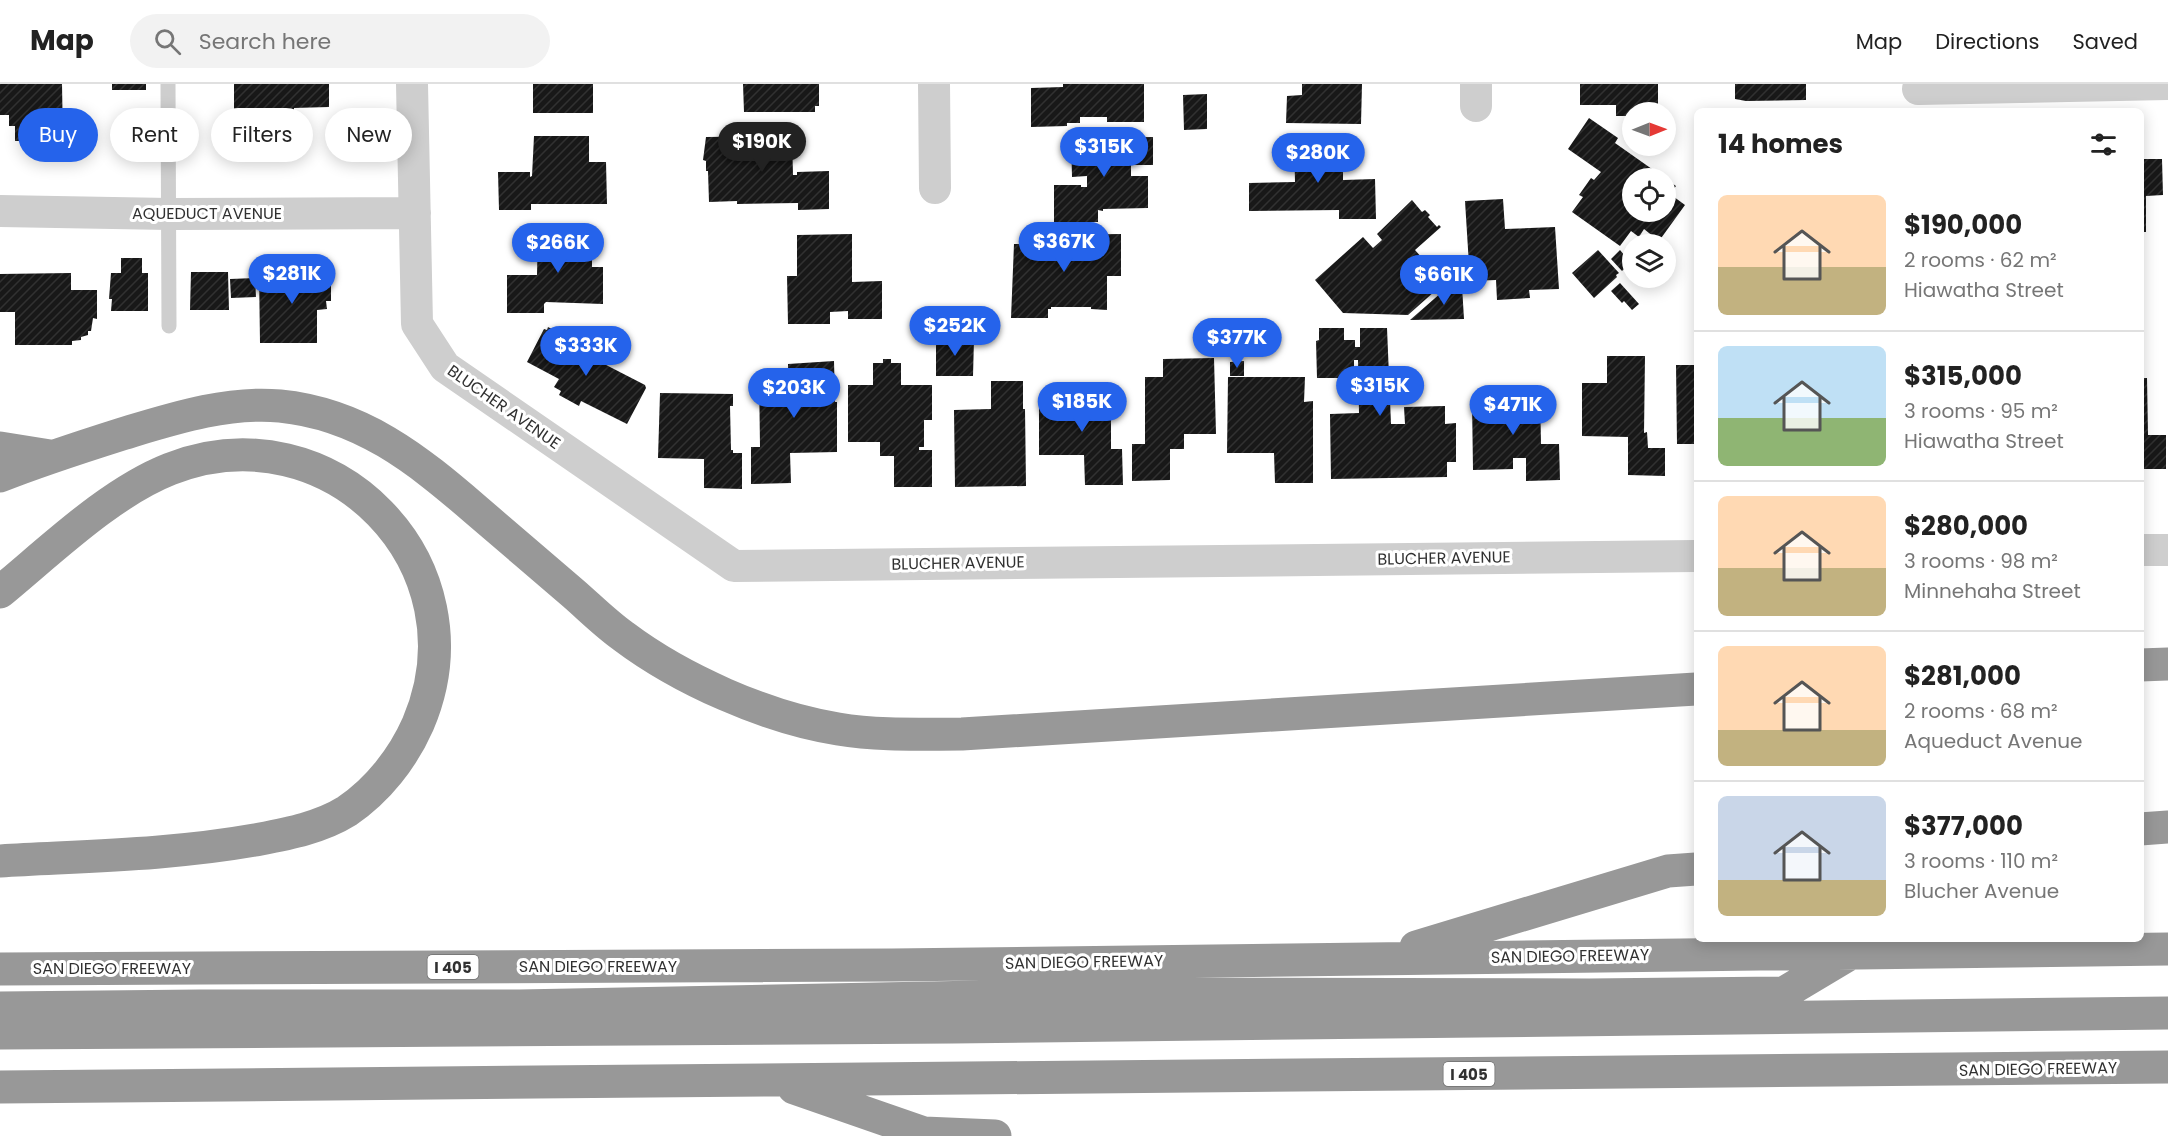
<!DOCTYPE html>
<html lang="en">
<head>
<meta charset="utf-8">
<style>
	:root { --surface:#fff; --page:#f2f2f2; --text:#222; --muted:#767676; --line:#e0e0e0; --accent:#2563eb }
	body { margin:0; font-family:Poppins,sans-serif; background:var(--page); color:var(--text); height:100vh; display:flex; flex-direction:column; font-size:22px; white-space:nowrap }
	* { box-sizing:border-box; margin:0 }
	p { font-size:20px; color:var(--muted) }
	.icon { flex:none; width:33px; height:33px; fill:none; stroke:currentColor; stroke-width:2; stroke-linecap:round; stroke-linejoin:round }
	.map { position:relative; flex:1; overflow:hidden }
	.sheet { position:absolute; left:1694px; top:24px; width:450px; height:834px; display:flex; flex-direction:column; background:var(--surface); border-radius:9px; box-shadow:0 3px 15px #0003 }
	.sheet>* { flex:none }
	.hud { position:absolute; left:18px; top:24px; width:570px; height:54px; display:flex; gap:12px }
	.needle { width:39px; rotate:89deg }
	.fabs { position:absolute; left:1622px; top:18px; display:grid; gap:12px }
	.fabs a { display:grid; place-items:center; width:54px; height:54px; border-radius:50%; background:var(--surface); box-shadow:0 3px 15px #0003; font-size:30px }
	.price { position:absolute; translate:-50% -51px; padding:0 14px; border-radius:21px; background:var(--accent); color:#fff; font-size:20px; line-height:39px; filter:drop-shadow(0 2px 3px #0008) }
	.price::after { content:''; position:absolute; left:50%; top:36px; width:18px; height:14px; margin-left:-9px; background:inherit; clip-path:polygon(0 0,100% 0,50% 100%) }
	.price.selected { background:#222; color:#fff }
	ul { padding:0; list-style:none }
	li { display:flex; align-items:center; gap:18px; height:150px; padding:0 24px }
	li+li { border-top:2px solid var(--line) }
	li span { display:grid; place-items:center; flex:none; width:168px; height:120px; border-radius:9px; color:#555 }
	li>.icon { margin-inline-start:auto }
	span .icon { width:72px; height:72px; fill:#fffc; stroke-width:1 }
	li b { font-size:26px }
	h2 { display:flex; justify-content:space-between; align-items:center; height:72px; padding:0 24px; font-size:26px }
	.pill { padding:0 21px; border-radius:27px; background:var(--surface); box-shadow:0 3px 15px #0003; font-size:21px; line-height:54px }
	.pill.selected { background:var(--accent); color:#fff }
	header { display:flex; align-items:center; gap:36px; box-sizing:border-box; height:84px; padding:0 30px; background:var(--surface); border-bottom:2px solid var(--line) }
	header strong { font-size:28px }
	nav { display:flex; gap:33px; margin-inline-start:auto; font-size:21px }
	.search { width:420px; height:54px; background:var(--page); display:flex; align-items:center; gap:15px; box-sizing:border-box; padding:0 21px; border-radius:33px; color:var(--muted); font-size:22px }
	.map>svg:first-child { display:block }
</style>
</head>
<body>
<header>
<strong>Map</strong>
<div class="search"><svg class="icon" aria-label="search" viewBox="0 0 24 24"><circle cx="10" cy="10" r="6"/><path d="M15 15l6 6"/></svg>Search here</div>
<nav><a>Map</a><a>Directions</a><a>Saved</a></nav>
</header>
<div class="map">
<svg width="2168" height="1052" viewBox="0 0 2168 1052">
	<defs>
		<pattern id="building-hatch" width="6" height="6" patternUnits="userSpaceOnUse" patternTransform="scale(1.5)"><rect width="6" height="6" fill="#181818"/><path d="M-1 1l2-2M0 6l6-6M5 7l2-2" fill="none" stroke="#313131"/></pattern>
	</defs>
	<rect width="100%" height="100%" fill="#fff"/>
	<!-- building -->
	<path fill="url(#building-hatch)" fill-rule="evenodd" d="M0,0H62L63,57H15V42H9V31H0Z
		M112,0H146V6H112Z
		M234,0H329V23L294,24V64H234Z
		M533,0H593V29H533Z
		M743,0H819V22H815V28H744Z
		M1063,0H1144V38H1107V33H1080V39H1067V42L1031,43V4L1063,3Z
		M1302,0H1362L1361,40L1286,39L1287,12L1302,11Z
		M1580,0H1658V20H1639V23H1636V28H1632V32H1616V21H1580Z
		M1735,0H1806V16L1746,17L1735,15Z
		M1207,10V45L1184,46L1183,11Z
		M1589,34L1618,54L1615,59L1676,102L1670,110L1685,121L1659,157L1644,145L1639,153L1631,147L1620,162L1572,128L1583,113L1579,111L1591,94L1594,96L1601,88L1568,65ZM1632,94H1665V128H1632Z
		M534,52H589V78H606L607,120H531V126H499L498,88H530V93L532,92Z
		M792,52L793,91H797V88L829,87V125L798,126V119L737,120V117L709,118L708,87H706V77L703,76L706,53Z
		M1071,52H1091V54L1153,53V81H1131V92H1148V124L1103,125V127L1098,126V138H1054V101H1081V103H1087V92L1072,93Z
		M1294,52H1343V96L1375,95L1376,135H1339V126L1249,127V99L1295,98Z
		M2140,75H2162L2163,111L2146,112V148H2140Z
		M1503,115L1505,145L1555,143L1559,205L1529,206L1530,214L1497,216L1496,196L1470,197L1465,117Z
		M1412,116L1422,128L1425,126L1430,131L1428,133L1437,143L1439,141L1441,143L1415,166L1444,199L1408,231L1343,229L1315,196L1363,153L1373,164L1382,156L1377,150Z
		M538,145H592V183H603V220L546,218L544,220V229H507V191H537Z
		M852,150V198L882,197V235H848V227L830,228V240H788L787,192H797V151Z
		M1121,150V192H1107V226L1091,225V223H1051V225H1048V234H1011L1014,160H1041V151Z
		M1598,166L1619,189L1616,191L1617,193L1594,214L1572,189Z
		M1620,166L1631,179L1622,187L1611,175Z
		M121,174H142V189H148V227H111L112,215H109L111,189H121Z
		M331,187V217H326L327,225L317,226V259H260L259,188Z
		M191,188H228L229,226H190Z
		M71,189V206H97V235L93,234L91,247H88V251L81,253V256L72,257V261H15V228H0V190Z
		M255,194L256,213L231,214L230,195Z
		M1620,199L1639,220L1632,226L1624,217L1622,219L1611,207Z
		M1448,202H1462L1464,235L1410,236L1442,208H1448Z
		M548,243L582,261L579,267L645,301L646,304L627,340L581,317L579,322L559,311L561,307L554,303L559,295L527,278L544,245L547,246Z
		M1319,244H1344V256H1355V263H1360V244H1387L1391,340H1405L1404,323L1445,322V340L1456,339V378H1447V393L1331,395L1330,330L1359,329L1358,276H1354V294H1317L1316,257L1319,256Z
		M936,254L974,255L973,292H936Z
		M1607,272H1645L1644,349L1647,348L1648,364H1665V392L1628,391V353L1582,352V299H1607Z
		M1214,274L1216,350H1184V365H1170V396L1132,397V360H1145V293H1163V275Z
		M883,275H891V279H901V301H932V336H924V363H919V366H932V403H894V372H880V358H848V301H873V279H883Z
		M834,277L835,318H837V368L790,369L791,399L751,400V363H760L759,291H788V280Z
		M1244,277V292H1230V278Z
		M1676,281H1696V369H1694V360H1677Z
		M1228,293H1305L1304,318L1313,317V399H1275L1274,369H1227Z
		M2140,294H2147L2148,351H2166V385H2140Z
		M991,297H1023V325H1025L1026,402L955,403L954,326L991,325Z
		M1055,306H1113L1114,322H1111V365H1122L1123,401H1085L1084,371H1039V317H1055Z
		M1540,307L1541,360H1559L1560,396L1526,397V374H1513V385L1473,386L1472,317H1496V308Z
		M660,309L733,310V322H730L731,366H733V369H742V405L704,404V375L658,374Z"/>
	<g fill="none" stroke-linecap="round" stroke-linejoin="round">
		<!-- service -->
		<path stroke="#cecece" stroke-width="15" d="M168,0L169,242"/>
		<!-- minor -->
		<path stroke="#cecece" stroke-width="32" d="M412,0L417,240L445,283L734,482L1696,472
			M934,0L935,104
			M1918,5L2168,0
			M1476,22V0
			M0,127L169,130L415,129
			M2140,466H2168"/>
		<!-- motorway -->
		<path stroke="#989898" stroke-width="33" d="M0,364L50,372
			M0,392C40,376 81,363 122,350C172,335 227,317 280,322C361,330 417,375 476,426C509,454 541,482 574,510C590,524 606,540 623,552C680,595 767,634 838,645C879,652 921,650 962,650L1696,605
			M0,508C50,467 109,409 170,385C331,322 486,481 418,640C403,674 378,706 347,727C320,744 286,750 255,756C171,771 85,772 0,777
			M2140,581L2168,580
			M2140,745L2168,743
			M1416,863L1668,787L1696,785
			M0,885L893,881L2168,865
			M0,924L200,922H519L1135,910L1589,911L1784,909L1851,869
			M0,949L953,943L2168,929
			M0,1003L2168,983
			M794,1004L924,1049L995,1052"/>
	</g>
	<g text-anchor="middle" dominant-baseline="central" stroke-width="6" stroke-linejoin="round" paint-order="stroke">
		<!-- shield labels -->
		<g fill="#fff" stroke="#6f6f6f" stroke-width="1.5">
			<rect x="427.5" y="871" width="51" height="24" rx="4.5"/>
			<rect x="1443.5" y="978" width="51" height="24" rx="4.5"/>
		</g>
		<g font-size="15" font-weight="bold" fill="#313131">
			<text x="453" y="883">I 405</text>
			<text x="1469" y="990">I 405</text>
		</g>
		<!-- street labels -->
		<g font-size="16" fill="#313131" stroke="#fff">
			<text x="207" y="129">AQUEDUCT AVENUE</text>
			<text transform="translate(504 323) rotate(35)">BLUCHER AVENUE</text>
			<text transform="translate(1444 474) rotate(-1)">BLUCHER AVENUE</text>
			<text transform="translate(958 479) rotate(-1)">BLUCHER AVENUE</text>
			<text transform="translate(1570 872) rotate(-1)">SAN DIEGO FREEWAY</text>
			<text transform="translate(1084 878) rotate(-1)">SAN DIEGO FREEWAY</text>
			<text x="598" y="882">SAN DIEGO FREEWAY</text>
			<text x="112" y="884">SAN DIEGO FREEWAY</text>
			<text transform="translate(2038 985) rotate(-1)">SAN DIEGO FREEWAY</text>
		</g>
	</g>
</svg>
<div class="fabs">
<a><svg class="needle" viewBox="-14 -14 28 28"><path d="M0-13l5 13h-10z" fill="#e53935"/><path d="M0 13l5-13h-10z" fill="#767676"/></svg></a>
<a><svg class="icon" aria-label="locate" viewBox="0 0 24 24"><circle cx="12" cy="12" r="6"/><path d="M12 2v4M12 18v4M2 12h4M18 12h4"/></svg></a>
<a><svg class="icon" aria-label="layers" viewBox="0 0 24 24"><path d="M12 4l9 5-9 5-9-5zM3 14l9 5 9-5"/></svg></a>
</div>
<b class="price selected" style="left:762px;top:89px">$190K</b>
<b class="price" style="left:1104px;top:94px">$315K</b>
<b class="price" style="left:1318px;top:100px">$280K</b>
<b class="price" style="left:1064px;top:189px">$367K</b>
<b class="price" style="left:558px;top:190px">$266K</b>
<b class="price" style="left:292px;top:221px">$281K</b>
<b class="price" style="left:1444px;top:222px">$661K</b>
<b class="price" style="left:955px;top:273px">$252K</b>
<b class="price" style="left:1237px;top:285px">$377K</b>
<b class="price" style="left:586px;top:293px">$333K</b>
<b class="price" style="left:1380px;top:333px">$315K</b>
<b class="price" style="left:794px;top:335px">$203K</b>
<b class="price" style="left:1082px;top:349px">$185K</b>
<b class="price" style="left:1513px;top:352px">$471K</b>
<div class="hud">
<a class="pill selected">Buy</a>
<a class="pill">Rent</a>
<a class="pill">Filters</a>
<a class="pill">New</a>
</div>
<section class="sheet">
<h2>14 homes<svg class="icon" aria-label="filters" viewBox="0 0 24 24"><path d="M4 7h16M4 17h16"/><circle cx="9" cy="7" r="2"/><circle cx="15" cy="17" r="2"/></svg></h2>
<ul>
<li><span style="background:linear-gradient(#ffd9b3 60%,#c2b280 0)"><svg class="icon" aria-label="home" viewBox="0 0 24 24"><path d="M3 11l9-7 9 7M6 9v11h12V9"/></svg></span><div><b>$190,000</b><p>2 rooms · 62 m²</p><p>Hiawatha Street</p></div></li>
<li><span style="background:linear-gradient(#bfe0f5 60%,#8fb573 0)"><svg class="icon" aria-label="home" viewBox="0 0 24 24"><path d="M3 11l9-7 9 7M6 9v11h12V9"/></svg></span><div><b>$315,000</b><p>3 rooms · 95 m²</p><p>Hiawatha Street</p></div></li>
<li><span style="background:linear-gradient(#ffd9b3 60%,#c2b280 0)"><svg class="icon" aria-label="home" viewBox="0 0 24 24"><path d="M3 11l9-7 9 7M6 9v11h12V9"/></svg></span><div><b>$280,000</b><p>3 rooms · 98 m²</p><p>Minnehaha Street</p></div></li>
<li><span style="background:linear-gradient(#ffd9b3 70%,#c2b280 0)"><svg class="icon" aria-label="home" viewBox="0 0 24 24"><path d="M3 11l9-7 9 7M6 9v11h12V9"/></svg></span><div><b>$281,000</b><p>2 rooms · 68 m²</p><p>Aqueduct Avenue</p></div></li>
<li><span style="background:linear-gradient(#c9d6e8 70%,#c2b280 0)"><svg class="icon" aria-label="home" viewBox="0 0 24 24"><path d="M3 11l9-7 9 7M6 9v11h12V9"/></svg></span><div><b>$377,000</b><p>3 rooms · 110 m²</p><p>Blucher Avenue</p></div></li>
</ul>
</section>
</div>
</body>
</html>
